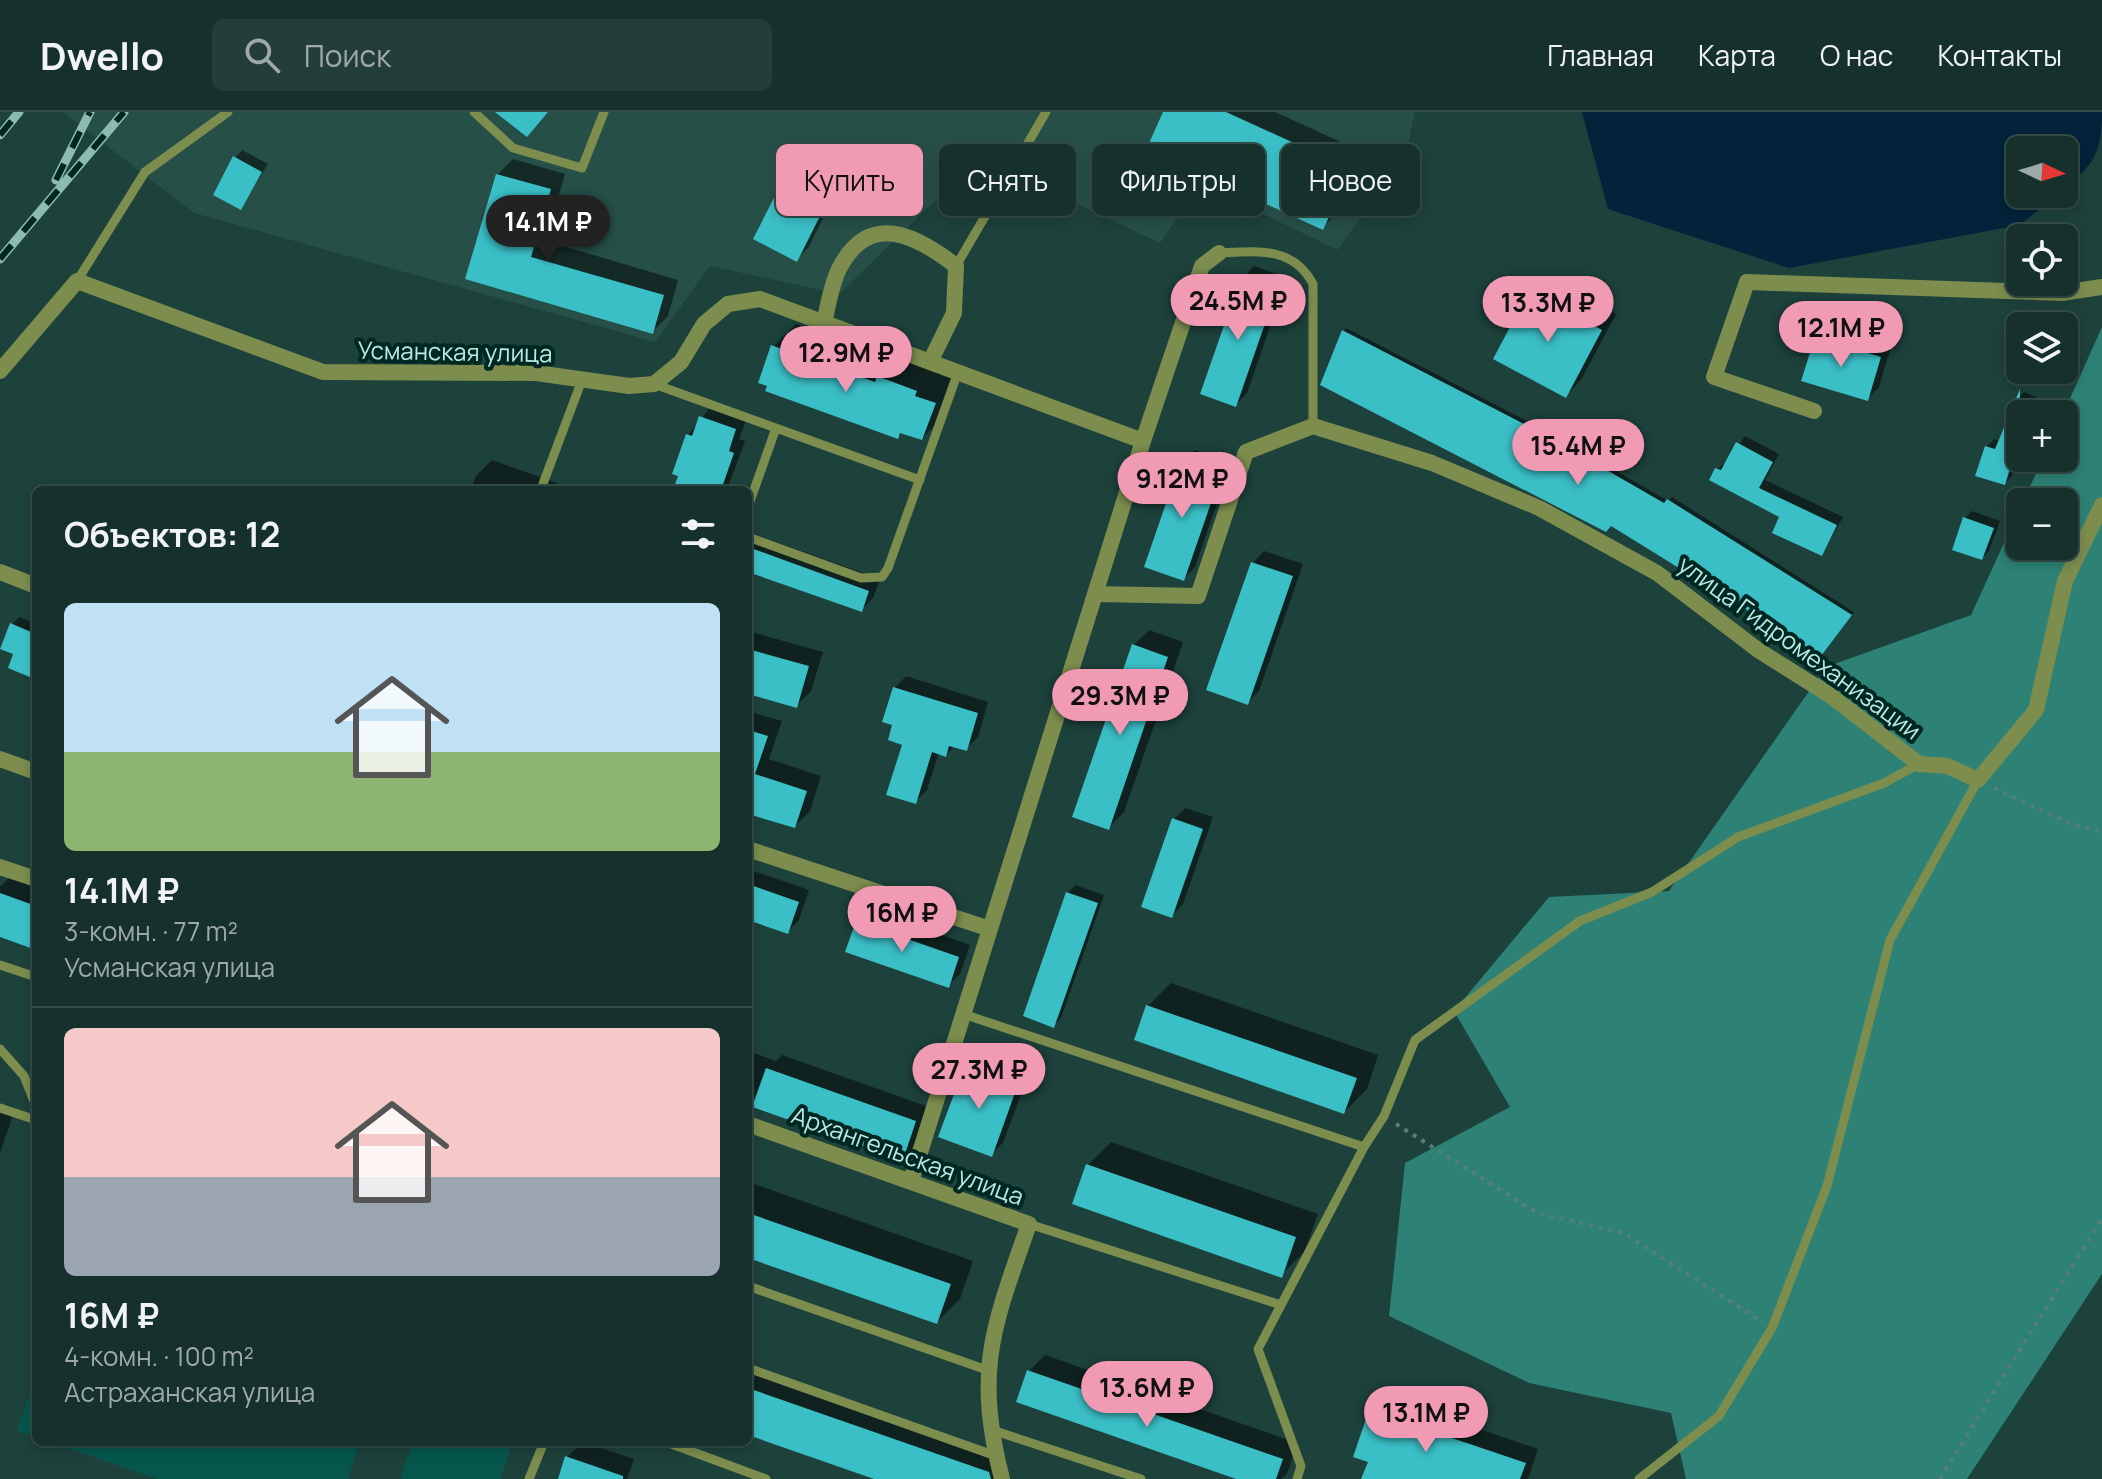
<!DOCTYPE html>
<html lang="ru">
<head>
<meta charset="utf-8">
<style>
	:root { --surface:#16312c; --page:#233d38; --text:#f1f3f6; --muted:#9ea9a9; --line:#354c48; --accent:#f19ab3 }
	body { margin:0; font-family:Manrope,sans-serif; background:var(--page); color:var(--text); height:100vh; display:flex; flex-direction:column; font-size:30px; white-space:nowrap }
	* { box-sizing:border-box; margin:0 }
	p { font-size:26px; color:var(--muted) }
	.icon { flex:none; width:44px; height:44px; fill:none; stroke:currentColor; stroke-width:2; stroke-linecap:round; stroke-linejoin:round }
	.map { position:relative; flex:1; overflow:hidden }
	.side { position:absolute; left:32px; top:374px; width:720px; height:960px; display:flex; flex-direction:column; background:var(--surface); border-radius:12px; box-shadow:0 4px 12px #0003,0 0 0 2px var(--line) }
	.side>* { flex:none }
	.banner { position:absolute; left:776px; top:32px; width:760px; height:72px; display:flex; gap:16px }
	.needle { width:52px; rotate:94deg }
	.controls { position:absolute; left:2006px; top:24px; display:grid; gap:16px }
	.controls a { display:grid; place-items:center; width:72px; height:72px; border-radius:12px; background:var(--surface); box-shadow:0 4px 12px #0003,0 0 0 2px var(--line); font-size:40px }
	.price { position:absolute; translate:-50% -68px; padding:0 18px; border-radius:28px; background:var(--accent); color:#111; font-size:26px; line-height:52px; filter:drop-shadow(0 2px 4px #0008) }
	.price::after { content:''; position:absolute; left:50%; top:48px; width:24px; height:18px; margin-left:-12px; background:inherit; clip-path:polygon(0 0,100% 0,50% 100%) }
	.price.active { background:#222; color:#fff }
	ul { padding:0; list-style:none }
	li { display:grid; align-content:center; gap:16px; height:424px; padding:0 32px }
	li+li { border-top:2px solid var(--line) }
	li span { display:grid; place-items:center; height:248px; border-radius:12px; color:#555 }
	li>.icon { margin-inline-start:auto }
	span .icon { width:144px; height:144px; fill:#fffc; stroke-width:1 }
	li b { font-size:34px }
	h2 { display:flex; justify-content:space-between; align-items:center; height:96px; padding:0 32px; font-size:34px }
	.chip { padding:0 28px; border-radius:12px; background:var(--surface); box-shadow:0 4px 12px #0003,0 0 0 2px var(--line); font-size:28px; line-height:72px }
	.chip.active { background:var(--accent); color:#111 }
	header { display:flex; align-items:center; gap:48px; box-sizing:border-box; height:112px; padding:0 40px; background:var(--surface); border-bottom:2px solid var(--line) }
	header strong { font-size:38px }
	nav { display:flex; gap:44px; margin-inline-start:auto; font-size:28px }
	.search { width:560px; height:72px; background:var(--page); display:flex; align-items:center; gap:20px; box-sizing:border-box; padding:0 28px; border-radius:12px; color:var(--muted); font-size:30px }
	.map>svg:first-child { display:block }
</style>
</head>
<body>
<header>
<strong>Dwello</strong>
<div class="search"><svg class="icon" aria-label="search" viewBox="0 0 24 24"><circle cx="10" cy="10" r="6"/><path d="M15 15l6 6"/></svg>Поиск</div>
<nav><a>Главная</a><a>Карта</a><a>О нас</a><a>Контакты</a></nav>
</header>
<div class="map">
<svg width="2102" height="1367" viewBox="0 0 2102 1367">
	<rect width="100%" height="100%" fill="#1d413b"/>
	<!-- built -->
	<path fill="#264f48" d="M63,0H1415L1405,46L1337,138L1202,72L1160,131L979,46L839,182L710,154L655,230L194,101Z"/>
	<!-- green -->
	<path fill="#06564c" d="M36,1262V1325L17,1319Z
		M50,1330H360L348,1367H157Z
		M413,1330H513L500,1367H400Z"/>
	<!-- forest -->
	<path fill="#2d8275" d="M2102,215V1162L1967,1367H1686L1671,1301L1529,1271L1389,1204L1405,1051L1510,995L1454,899L1549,785L1669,779L1826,555L1971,503L2020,396V434H2064V390H2023L2043,346H2064L2063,302Z"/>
	<!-- water -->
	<path fill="#022339" d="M1582,0H2102C2102,41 2094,52 2064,77V38H2020V82H2058L2020,113L1789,156L1608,97Z"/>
	<!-- shadow -->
	<path fill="#0007" d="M1166,0H1275L1365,41L1338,100L1323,115L1186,52L1171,85L1156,100Z
		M242,38L268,52L241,96L235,46Z
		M513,47L565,62L546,129L678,168L668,204L652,220L467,166L497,63Z
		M793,64L834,85L808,136L797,147L782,75Z
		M1254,154L1287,166L1247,281L1236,293L1243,166Z
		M1546,164L1616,202L1581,268L1565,284L1530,180Z
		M796,212L815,218L820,213L857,226L855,232L897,247L902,242L957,268L945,303L922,326L903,319L898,324L773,235Z
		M1828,214L1891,234L1879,275L1867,287L1816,226Z
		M1346,216L1554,323L1668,389L1672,385L1854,500L1824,538L1611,412L1343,219Z
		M2024,280L2048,290L2043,302H2020V337L2012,364L2005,371L1987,335L1994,327L2000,329L2017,287Z
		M712,293L747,306L739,327L745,329L727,378H675L688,323Z
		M1745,324L1779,342L1765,368L1843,405L1822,442L1781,404L1717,357L1727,350Z
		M1195,338L1231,351L1195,455L1184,466L1183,349Z
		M492,348L576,378H471L476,364Z
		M1972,399L2000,409L1989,439L1982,446L1965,406Z
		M748,420L880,467L873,486L861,498L748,458Z
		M1264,439L1303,452L1259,579L1247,591L1253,451Z
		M19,505L36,512V559L31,564L16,541L12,513Z
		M1149,518L1183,530L1124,700L1108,716L1134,533Z
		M748,519L823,540L811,579L796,594L748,580Z
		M906,564L988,590L978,625L966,637L955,633L946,643L939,640L927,678L915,690L904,631L895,612V576Z
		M751,600L782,609L769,647L821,664L810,699L795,714L748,700V603Z
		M1185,696L1213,705L1183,792L1172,803L1174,707Z
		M748,757L809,778L799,808L787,820L748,806Z
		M11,764L36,773V836L0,823V775Z
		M1075,773L1104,783L1061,906L1054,913L1068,781Z
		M870,798L970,833L960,862L948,874L848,839L858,810Z
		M1171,871L1378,943L1367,977L1344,1000L1148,894Z
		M748,939L776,949L782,943L929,995L917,1031L902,1046L748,994Z
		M1011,942L1027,948L1021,964L1027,966L1003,1031L991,1042L964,959L976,947L999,955Z
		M0,998L13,1003L0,1041Z
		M1111,1030L1318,1102L1304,1140L1281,1163L1075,1091L1088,1053Z
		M751,1071L973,1149L960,1187L937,1210L748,1144Z
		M1045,1243L1297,1331L1287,1362L1281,1367H1242L1029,1259Z
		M748,1256L1002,1344L994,1367H880L748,1321Z
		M1385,1285L1538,1337L1528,1367H1364L1370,1348L1371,1299Z
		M583,1330L634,1347L627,1367H560L567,1345Z"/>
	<!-- building -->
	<path fill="#3bbfc7" d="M495,0H548L527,25Z
		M1163,0H1226L1351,57L1323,118L1179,52L1156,103L1124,87Z
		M233,44L262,60L241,98L213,83Z
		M496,62L551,77L531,145L664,183L653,222L465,167Z
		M780,74L824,96L797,150L753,127Z
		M1241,165L1277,177L1236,295L1200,282Z
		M1529,179L1602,218L1566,286L1493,247Z
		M1342,218L1551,326L1664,391L1667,387L1852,503L1821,544L1611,414L1606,420L1320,273Z
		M1815,225L1881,245L1868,289L1801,269Z
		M771,233L793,241L795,235L835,249L833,255L875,270L877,264L917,279L915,284L936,291L922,328L900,321L898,327L765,279L767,274L758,271Z
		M2020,277V324L2005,373L1975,364L1985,334L1995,337Z
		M699,304L736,317L729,339L734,341L721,378H673L678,364L672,362L686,322L692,324Z
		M1736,330L1773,350L1759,376L1837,413L1822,444L1772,421L1779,405L1709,368L1715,356L1721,358Z
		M1181,348L1221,362L1184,469L1144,455Z
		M1963,405L1994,416L1982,448L1952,438Z
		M748,435L869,479L862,500L748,460Z
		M1251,450L1293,464L1248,593L1206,578Z
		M10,511L36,522V555L32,566L8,556L13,542L0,537Z
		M1132,532L1168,545L1109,718L1072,705Z
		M748,537L809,554L797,596L748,582Z
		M893,575L978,601L967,639L949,634L946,645L932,640L916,692L886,683L902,633L888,628L892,613L882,610Z
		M748,618L768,624L755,662L807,679L795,716L748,702Z
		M1172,706L1203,717L1172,806L1141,795Z
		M748,772L799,790L788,822L748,808Z
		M1066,780L1098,791L1054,916L1023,904Z
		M0,781L36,794V838L0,825Z
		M856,809L959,845L949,876L845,840Z
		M1146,893L1357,966L1344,1002L1134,928Z
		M997,953L1017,960L1011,976L1016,978L992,1045L938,1025L963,958L992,968Z
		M766,956L916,1009L903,1048L752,995Z
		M1086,1052L1296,1125L1282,1166L1072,1092Z
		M748,1101L951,1172L937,1212L748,1146Z
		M1027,1258L1283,1347L1276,1367H1236L1016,1290Z
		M748,1276L989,1360L991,1367H874L748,1323Z
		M1369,1298L1526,1351L1520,1367H1361L1368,1350L1353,1345Z
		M565,1344L623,1364V1367H558Z"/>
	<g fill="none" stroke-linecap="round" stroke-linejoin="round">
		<!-- path -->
		<path stroke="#557f77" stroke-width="4" stroke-dasharray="4 6" stroke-linecap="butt" d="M1994,676L2071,712L2102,720
			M1396,1012L1537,1101L1623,1121L1761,1209
			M1940,1367L2102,1106"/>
		<!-- lane -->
		<path stroke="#7c8d4e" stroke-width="9" d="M474,0L513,36L582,56L604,0
			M1219,141C1257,139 1293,134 1313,172V314
			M956,154L1046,0
			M77,169L145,60L228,0
			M654,272L920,368
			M545,378L541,377L582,268
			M748,395L776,316
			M748,425L861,466L882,465L888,456L958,260
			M0,853L36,865
			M963,902L1364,1035
			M0,937L24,964L36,994
			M0,996L36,1008
			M1029,1112L1281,1193
			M748,1174L987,1258
			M748,1256L996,1344
			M989,1317L1141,1367
			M666,1330L766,1367
			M529,1367L544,1330
			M1297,1367L1301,1354L1258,1237L1364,1035L1384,1004L1415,928L1580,809L1652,780L1738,725L1884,671L1919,652
			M1639,1367L1719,1304L1772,1216L1827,1074L1890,828L1978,668"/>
		<!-- street -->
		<path stroke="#7c8d4e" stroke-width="16" d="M824,211C828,194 831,173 839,157C869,98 916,123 956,154L954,201L930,250
			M0,259L77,169L323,260L536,261L629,274L654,272L681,250L704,212L728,192L760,187L1143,329
			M1814,299L1714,265L1747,170L2062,181L2102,175
			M0,460L36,474
			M1095,482L1198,484L1246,340L1313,314L1432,351L1539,396L1657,461L1758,538L1831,584L1919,652L1947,654L1978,668L2036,598L2065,469L2102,393
			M0,647L36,660
			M748,737L990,817
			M0,755L36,767
			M748,1012L1029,1112C993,1215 974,1257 1002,1367
			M911,1069L1143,329L1202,154L1219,141"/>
		<defs>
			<path id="rail" d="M0,23L19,0
				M56,68L90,0
				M0,147L124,0"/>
		</defs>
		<!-- rail casing -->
		<use href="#rail" stroke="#8cbbb2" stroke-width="9"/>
		<!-- rail -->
		<use href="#rail" stroke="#012722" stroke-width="6" stroke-dasharray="18" stroke-linecap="butt"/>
	</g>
	<g text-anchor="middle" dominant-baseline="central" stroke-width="8" stroke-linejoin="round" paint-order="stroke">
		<!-- street labels -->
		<g font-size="24" fill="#b7eae0" stroke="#012722">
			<text transform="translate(455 239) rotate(1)">Усманская улица</text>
			<text transform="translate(1800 535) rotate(36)">улица Гидромеханизации</text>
			<text transform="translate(908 1043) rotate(20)">Архангельская улица</text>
		</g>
	</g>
</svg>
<div class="controls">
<a><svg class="needle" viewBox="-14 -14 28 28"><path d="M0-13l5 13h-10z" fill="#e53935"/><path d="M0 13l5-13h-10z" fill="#9ea9a9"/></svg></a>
<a><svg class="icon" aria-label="locate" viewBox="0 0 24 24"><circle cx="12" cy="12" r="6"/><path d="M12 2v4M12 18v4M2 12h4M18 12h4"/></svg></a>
<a><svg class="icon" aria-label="layers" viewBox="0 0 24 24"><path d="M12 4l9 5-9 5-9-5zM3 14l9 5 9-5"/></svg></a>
<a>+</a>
<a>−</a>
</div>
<b class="price active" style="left:548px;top:151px">14.1M ₽</b>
<b class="price" style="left:1238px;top:230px">24.5M ₽</b>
<b class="price" style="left:1548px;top:232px">13.3M ₽</b>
<b class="price" style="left:1841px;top:257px">12.1M ₽</b>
<b class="price" style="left:846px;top:282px">12.9M ₽</b>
<b class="price" style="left:1578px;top:375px">15.4M ₽</b>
<b class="price" style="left:1182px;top:408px">9.12M ₽</b>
<b class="price" style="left:1120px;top:625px">29.3M ₽</b>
<b class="price" style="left:902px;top:842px">16M ₽</b>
<b class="price" style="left:979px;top:999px">27.3M ₽</b>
<b class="price" style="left:1147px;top:1317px">13.6M ₽</b>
<b class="price" style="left:1426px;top:1342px">13.1M ₽</b>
<div class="banner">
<a class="chip active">Купить</a>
<a class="chip">Снять</a>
<a class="chip">Фильтры</a>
<a class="chip">Новое</a>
</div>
<section class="side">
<h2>Объектов: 12<svg class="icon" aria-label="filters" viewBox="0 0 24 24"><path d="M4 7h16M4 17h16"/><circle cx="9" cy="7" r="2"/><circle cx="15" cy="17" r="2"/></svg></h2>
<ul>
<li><span style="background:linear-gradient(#bfe0f5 60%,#8fb573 0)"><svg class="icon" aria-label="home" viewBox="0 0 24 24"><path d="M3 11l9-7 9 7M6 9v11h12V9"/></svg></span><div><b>14.1M ₽</b><p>3-комн. · 77 m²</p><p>Усманская улица</p></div></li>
<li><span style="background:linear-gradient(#f6c9c9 60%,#9aa5b1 0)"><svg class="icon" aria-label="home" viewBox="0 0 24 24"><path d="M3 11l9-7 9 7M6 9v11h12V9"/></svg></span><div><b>16M ₽</b><p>4-комн. · 100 m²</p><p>Астраханская улица</p></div></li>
</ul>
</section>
</div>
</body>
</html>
